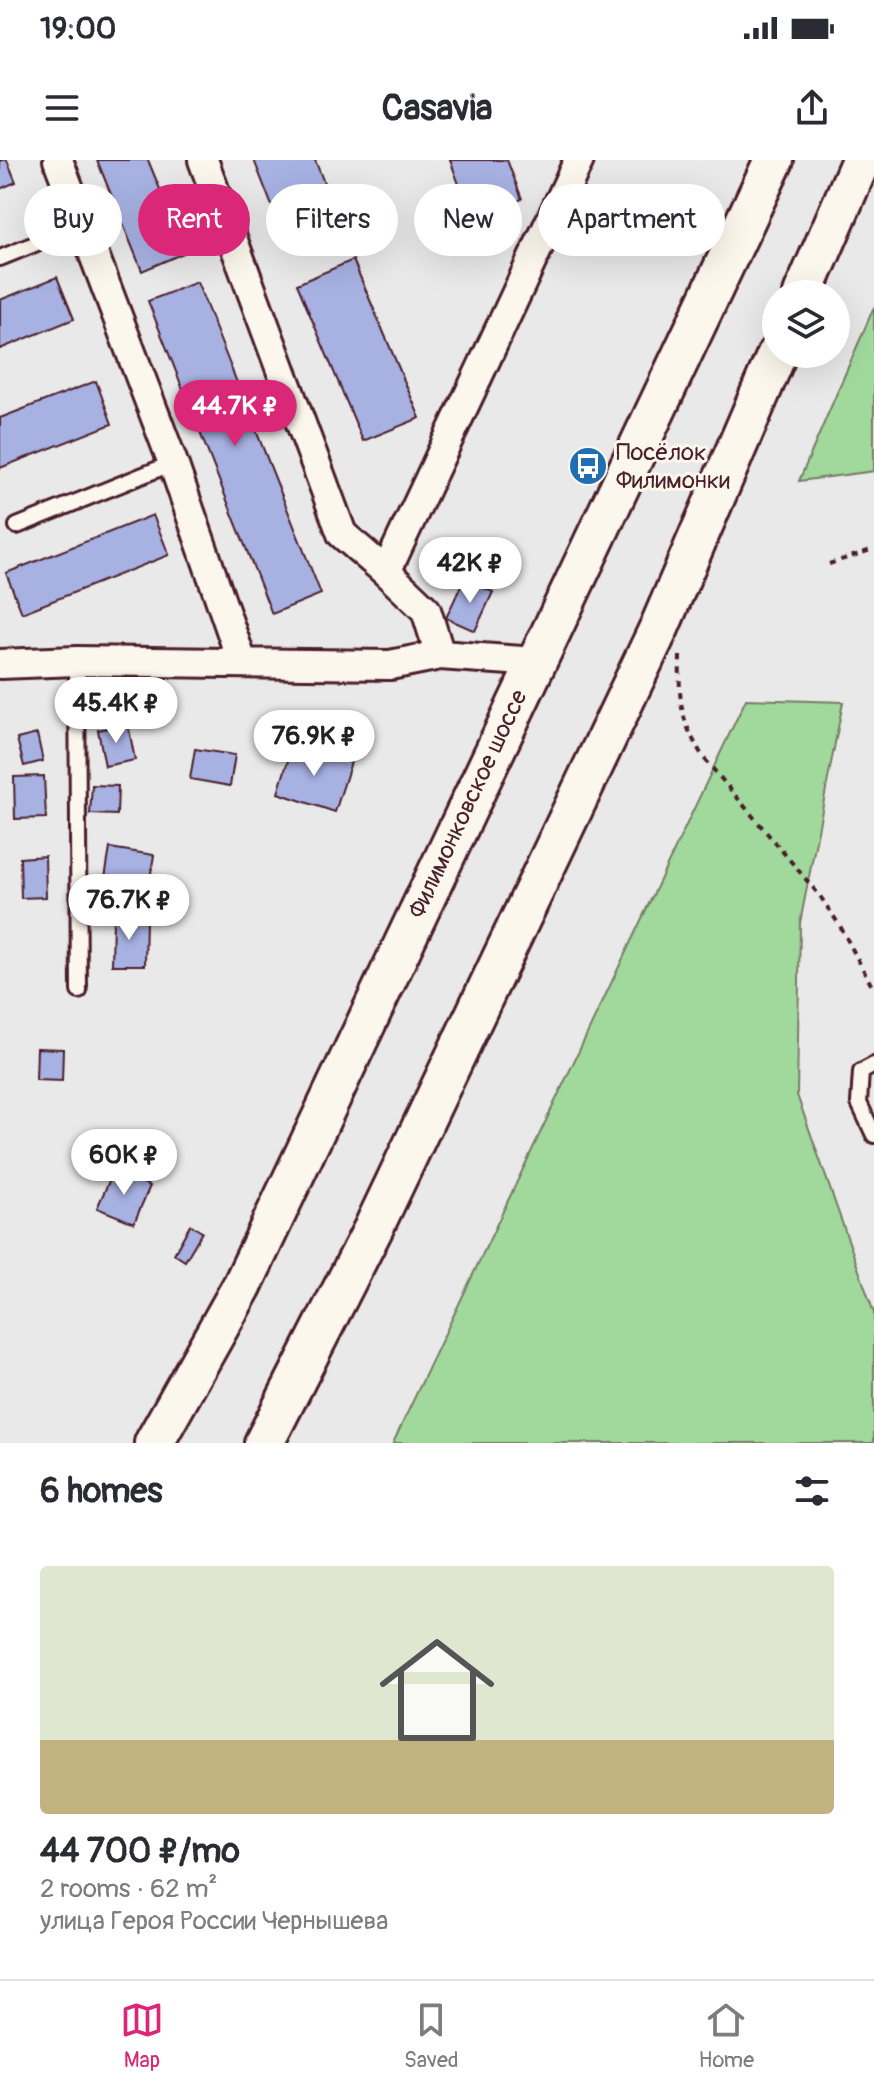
<!DOCTYPE html>
<html lang="en">
<head>
<meta charset="utf-8">
<style>
	:root { --surface:#fff; --page:#f7f7f7; --text:#2b2b33; --muted:#7c7c81; --line:#e1e1e2; --accent:#db2777 }
	body { margin:0; font-family:Pangolin,sans-serif; background:var(--page); color:var(--text); height:100vh; display:flex; flex-direction:column; font-size:30px; white-space:nowrap }
	* { box-sizing:border-box; margin:0 }
	p { font-size:26px; color:var(--muted) }
	.icon { flex:none; width:44px; height:44px; fill:none; stroke:currentColor; stroke-width:2; stroke-linecap:round; stroke-linejoin:round }
	.map { position:relative; height:1283px; overflow:hidden }
	.panel { display:flex; flex-direction:column; background:var(--surface); flex:1 }
	.panel>* { flex:none }
	.guide { position:absolute; left:24px; top:24px; width:826px; height:72px; display:flex; gap:16px }
	.buttons { position:absolute; left:762px; top:120px; display:grid; gap:16px }
	.buttons a { display:grid; place-items:center; width:88px; height:88px; border-radius:50%; background:var(--surface); box-shadow:0 8px 32px #0002; font-size:40px }
	.price { position:absolute; translate:-50% -68px; padding:0 18px; border-radius:28px; background:#fff; color:#222; font-size:26px; line-height:52px; filter:drop-shadow(0 2px 4px #0008) }
	.price::after { content:''; position:absolute; left:50%; top:48px; width:24px; height:18px; margin-left:-12px; background:inherit; clip-path:polygon(0 0,100% 0,50% 100%) }
	.price.on { background:var(--accent); color:#fff }
	ul { padding:0; list-style:none }
	li { display:grid; align-content:center; gap:16px; height:424px; padding:0 40px }
	li+li { border-top:2px solid var(--line) }
	li span { display:grid; place-items:center; height:248px; border-radius:8px; color:#555 }
	li>.icon { margin-inline-start:auto }
	span .icon { width:144px; height:144px; fill:#fffc; stroke-width:1 }
	li b { font-size:34px }
	h2 { display:flex; justify-content:space-between; align-items:center; height:96px; padding:0 40px; font-size:34px }
	.pill { padding:0 28px; border-radius:36px; background:var(--surface); box-shadow:0 8px 32px #0002; font-size:28px; line-height:72px }
	.pill.on { background:var(--accent); color:#fff }
	.status { display:flex; justify-content:space-between; align-items:center; height:56px; padding:0 40px; background:var(--surface); direction:ltr }
	.status svg { height:22px; fill:currentColor }
	header { display:flex; justify-content:space-between; align-items:center; height:104px; padding:0 40px; background:var(--surface); font-size:36px; font-weight:800 }
	.tab-bar { display:flex; justify-content:space-around; align-items:center; height:112px; border-top:2px solid var(--line); background:var(--surface); font-size:22px; color:var(--muted) }
	.tab-bar a { display:grid; justify-items:center; gap:4px }
	.tab-bar .on { color:var(--accent) }
	.map>svg:first-child { display:block }
</style>
</head>
<body>
<div class="status"><b>19:00</b><svg viewBox="0 0 49 12"><path d="M0 12V9h3v3zM5 12V6h3v6zM10 12V3h3v9zM15 12V0h3v12zM26 1h20v11H26zM47 4h2v5h-2z"/></svg></div>
<header><svg class="icon" aria-label="menu" viewBox="0 0 24 24"><path d="M4 6h16M4 12h16M4 18h16"/></svg>Casavia<svg class="icon" aria-label="share" viewBox="0 0 24 24"><path d="M12 15V3M7 8l5-5 5 5M5 13v7h14v-7"/></svg></header>
<div class="map">
<svg width="874" height="1283" viewBox="0 0 874 1283">
	<rect width="100%" height="100%" fill="#eae9ea"/>
	<filter id="ink" filterUnits="userSpaceOnUse"><feTurbulence type="fractalNoise" baseFrequency=".0125" numOctaves="2"/><feDisplacementMap in="SourceGraphic" scale="16" xChannelSelector="R" yChannelSelector="G"/><feConvolveMatrix kernelMatrix="1 2 1 2 8 2 1 2 1" color-interpolation-filters="sRGB"/></filter>
	<g filter="url(#ink)">
		<!-- green -->
		<path fill="#a1d99d" stroke="#767c64" stroke-width="2" d="M874,147V311L799,321Z
			M746,539L843,542L800,763L797,935L874,1153V1283H393Z"/>
		<!-- building -->
		<path fill="#a7b1e2" stroke="#4a1f2b" stroke-width="2" d="M0,0H7L16,22L0,29Z
			M97,0H148L186,92L142,111Z
			M254,0H315L334,48L281,69Z
			M450,0H507L522,39L472,59Z
			M353,100L420,258L363,281L297,124Z
			M57,117L74,159L0,189V140Z
			M197,122L321,434L272,454L148,141Z
			M96,221L112,264L0,308V258Z
			M153,355L169,395L22,453L6,413Z
			M464,419L493,432L475,471L446,458Z
			M128,564L135,600L105,606L98,570Z
			M37,574L43,601L24,606L17,579Z
			M293,584L351,602L335,652L278,633Z
			M195,589L235,595L230,626L190,619Z
			M44,616L46,658L15,659L14,617Z
			M92,625L118,626L117,655L90,654Z
			M110,688L154,695L149,725L105,718Z
			M45,696L46,737L21,738L20,698Z
			M113,759L146,760L145,805H112Z
			M37,888L63,889L62,921L36,920Z
			M114,1010L150,1026L134,1063L97,1048Z
			M190,1065L202,1072L185,1101L174,1094Z"/>
		<g fill="none" stroke-linecap="round" stroke-linejoin="round">
			<defs>
				<path id="lane" d="M0,98L84,64
					M17,366L173,303
					M77,501L79,831
					M874,905L861,912L859,943L874,975"/>
				<path id="street" d="M58,0L173,303L242,502
					M203,0L342,374L386,412
					M440,495L426,450L386,412L579,0
					M0,504L77,501L390,505L440,495L535,502"/>
				<path id="secondary" d="M803,134L861,0
					M154,1283L242,1126L774,0
					M264,1283L373,1069L659,468L777,194"/>
			</defs>
			<!-- lane casing -->
			<use href="#lane" stroke="#4a1f2b" stroke-width="20"/>
			<!-- street casing -->
			<use href="#street" stroke="#4a1f2b" stroke-width="34"/>
			<!-- secondary casing -->
			<use href="#secondary" stroke="#4a1f2b" stroke-width="44"/>
			<!-- path -->
			<path stroke="#4a1f2b" stroke-width="4" stroke-dasharray="6 6" stroke-linecap="butt" d="M829,404L874,389
				M680,496C679,542 679,557 703,597L820,736L840,766L874,830"/>
			<!-- lane -->
			<use href="#lane" stroke="#fbf7ec" stroke-width="14"/>
			<!-- street -->
			<use href="#street" stroke="#fbf7ec" stroke-width="28"/>
			<!-- secondary -->
			<use href="#secondary" stroke="#fbf7ec" stroke-width="38"/>
		</g>
	</g>
	<!-- icons -->
	<defs>
		<symbol id="bus-disc" viewBox="-11 -11 22 22"><circle r="9.5" fill="#1f6fb2" stroke="#fbf7ec"/><path d="M-5-6H5V4H4V6H2V4H-2V6H-4V4H-5ZM-3.5-4V0h7V-4ZM-3.5 1.2v1.5H-2V1.2ZM2 1.2v1.5H3.5V1.2Z" fill="#fff"/></symbol>
	</defs>
	<g fill-rule="evenodd">
		<use href="#bus-disc" x="566" y="284" width="44" height="44"/>
	</g>
	<g text-anchor="middle" dominant-baseline="central" stroke-width="6" stroke-linejoin="round" paint-order="stroke">
		<!-- poi labels -->
		<g font-size="24" fill="#4a1f2b" stroke="#fbf7ec" text-anchor="start">
			<text x="616" y="292">Посёлок<tspan x="616" dy="28">Филимонки</tspan></text>
		</g>
		<!-- street labels -->
		<g font-size="24" fill="#4a1f2b" stroke="#fbf7ec">
			<text transform="translate(468 644) rotate(-65)">Филимонковское шоссе</text>
		</g>
	</g>
</svg>
<div class="buttons">
<a><svg class="icon" aria-label="layers" viewBox="0 0 24 24"><path d="M12 4l9 5-9 5-9-5zM3 14l9 5 9-5"/></svg></a>
</div>
<b class="price on" style="left:235px;top:288px">44.7K ₽</b>
<b class="price" style="left:470px;top:445px">42K ₽</b>
<b class="price" style="left:116px;top:585px">45.4K ₽</b>
<b class="price" style="left:314px;top:618px">76.9K ₽</b>
<b class="price" style="left:129px;top:782px">76.7K ₽</b>
<b class="price" style="left:124px;top:1037px">60K ₽</b>
<div class="guide">
<a class="pill">Buy</a>
<a class="pill on">Rent</a>
<a class="pill">Filters</a>
<a class="pill">New</a>
<a class="pill">Apartment</a>
</div>
</div>
<section class="panel">
<h2>6 homes<svg class="icon" aria-label="filters" viewBox="0 0 24 24"><path d="M4 7h16M4 17h16"/><circle cx="9" cy="7" r="2"/><circle cx="15" cy="17" r="2"/></svg></h2>
<ul>
<li><span style="background:linear-gradient(#dfe7d0 70%,#c2b280 0)"><svg class="icon" aria-label="home" viewBox="0 0 24 24"><path d="M3 11l9-7 9 7M6 9v11h12V9"/></svg></span><div><b>44 700 ₽/mo</b><p>2 rooms · 62 m²</p><p>улица Героя России Чернышева</p></div></li>
</ul>
</section>
<nav class="tab-bar">
<a class="on"><svg class="icon" aria-label="map" viewBox="0 0 24 24"><path d="M3 6l6-2 6 2 6-2v14l-6 2-6-2-6 2zM9 4v14M15 6v14"/></svg>Map</a>
<a><svg class="icon" aria-label="saved" viewBox="0 0 24 24"><path d="M7 4h10v16l-5-4-5 4z"/></svg>Saved</a>
<a><svg class="icon" aria-label="home" viewBox="0 0 24 24"><path d="M3 11l9-7 9 7M6 9v11h12V9"/></svg>Home</a>
</nav>
</body>
</html>
